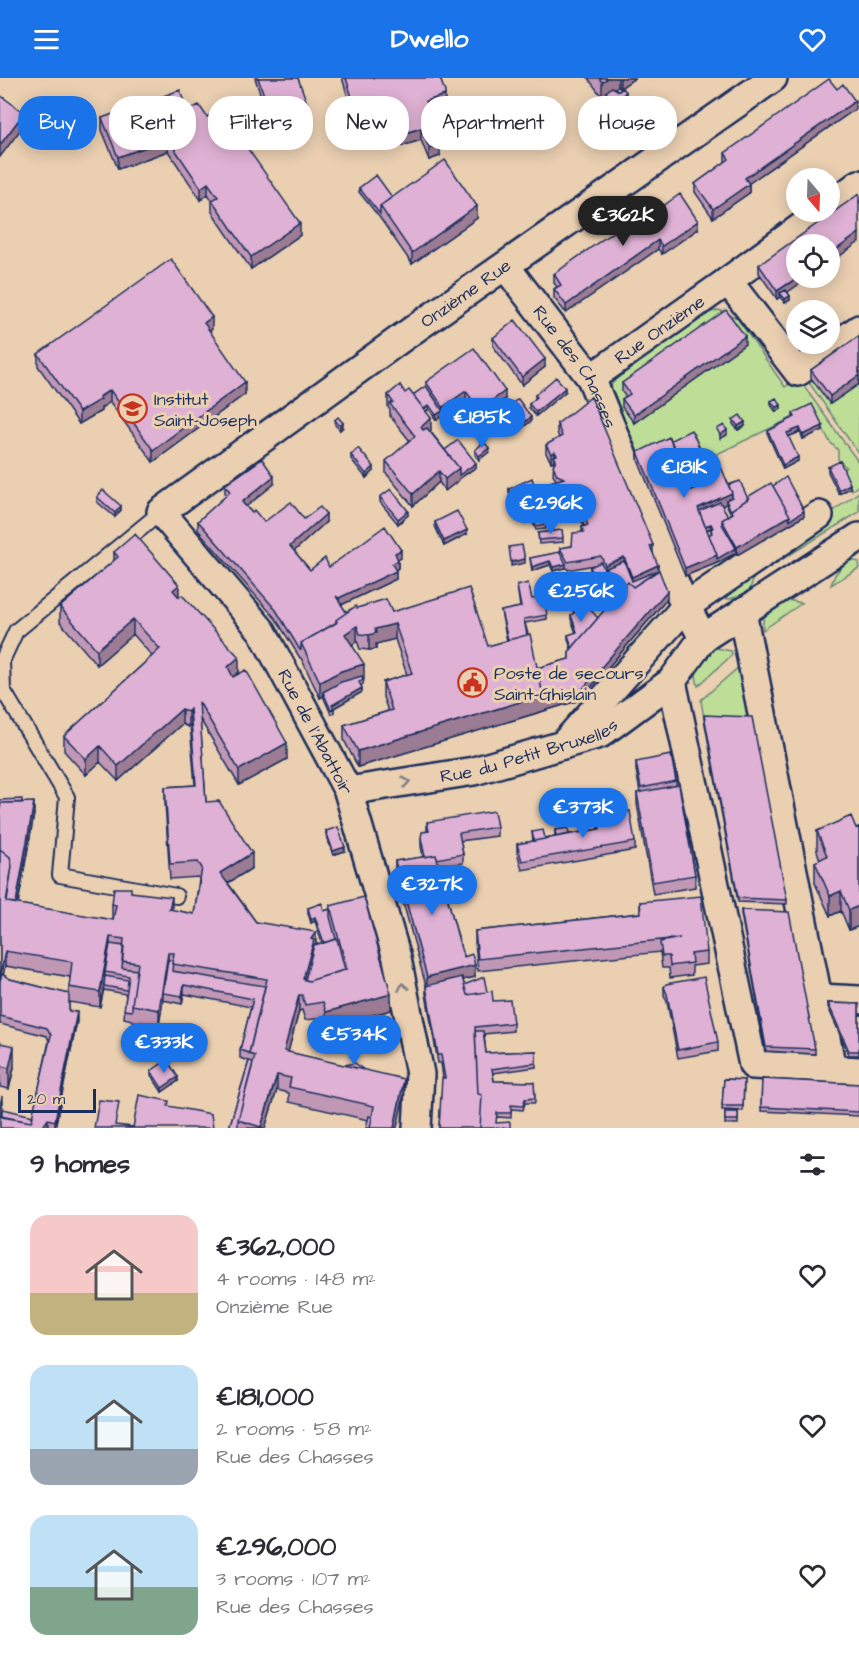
<!DOCTYPE html>
<html lang="en">
<head>
<meta charset="utf-8">
<style>
	:root { --surface:#fff; --page:#f7f7f7; --text:#2b2b33; --muted:#7c7c81; --accent:#1a73e8 }
	body { margin:0; font-family:"Architects Daughter",sans-serif; background:var(--page); color:var(--text); height:100vh; display:flex; flex-direction:column; font-size:22px; white-space:nowrap }
	* { box-sizing:border-box; margin:0 }
	p { font-size:20px; color:var(--muted) }
	.icon { flex:none; width:33px; height:33px; fill:none; stroke:currentColor; stroke-width:2; stroke-linecap:round; stroke-linejoin:round }
	.map { position:relative; height:1050px; overflow:hidden }
	.details { display:flex; flex-direction:column; background:var(--surface); flex:1 }
	.details>* { flex:none }
	.top-card { position:absolute; left:18px; top:18px; width:824px; height:54px; display:flex; gap:12px }
	.needle { width:39px; rotate:161deg }
	.tools { position:absolute; left:786px; top:90px; display:grid; gap:12px }
	.tools a { display:grid; place-items:center; width:54px; height:54px; border-radius:50%; background:var(--surface); box-shadow:0 3px 15px #0003; font-size:30px }
	.scale { position:absolute; left:18px; bottom:15px; width:78px; box-sizing:border-box; padding-left:6px; border:3px solid #1b2f5e; border-top:0; font-size:16px; line-height:21px; white-space:nowrap; color:#1b2f5e; -webkit-text-stroke:4px #eacfb1; paint-order:stroke }
	.price { position:absolute; translate:-50% -51px; padding:0 14px; border-radius:21px; background:var(--accent); color:#fff; font-size:20px; line-height:39px; filter:drop-shadow(0 2px 3px #0008) }
	.price::after { content:''; position:absolute; left:50%; top:36px; width:18px; height:14px; margin-left:-9px; background:inherit; clip-path:polygon(0 0,100% 0,50% 100%) }
	.price.selected { background:#222; color:#fff }
	ul { padding:0; list-style:none }
	li { display:flex; align-items:center; gap:18px; height:150px; padding:0 30px }
	li span { display:grid; place-items:center; flex:none; width:168px; height:120px; border-radius:18px; color:#555 }
	li>.icon { margin-inline-start:auto }
	span .icon { width:72px; height:72px; fill:#fffc; stroke-width:1 }
	li b { font-size:26px }
	h2 { display:flex; justify-content:space-between; align-items:center; height:72px; padding:0 30px; font-size:26px }
	.chip { padding:0 21px; border-radius:24px; background:var(--surface); box-shadow:0 3px 15px #0003; font-size:21px; line-height:54px }
	.chip.selected { background:var(--accent); color:#fff }
	header { display:flex; justify-content:space-between; align-items:center; height:78px; padding:0 30px; background:var(--accent); color:#fff; font-size:27px; font-weight:700 }
	.map>svg:first-child { display:block }
</style>
</head>
<body>
<header><svg class="icon" aria-label="menu" viewBox="0 0 24 24"><path d="M4 6h16M4 12h16M4 18h16"/></svg>Dwello<svg class="icon" aria-label="heart" viewBox="0 0 24 24"><path d="M12 20l-8-8c-3-5 5-10 8-4 3-6 11-1 8 4z"/></svg></header>
<div class="map">
<svg width="859" height="1050" viewBox="0 0 859 1050">
	<rect width="100%" height="100%" fill="#eacfb1"/>
	<filter id="ink" filterUnits="userSpaceOnUse"><feTurbulence type="fractalNoise" baseFrequency=".0167" numOctaves="2"/><feDisplacementMap in="SourceGraphic" scale="12" xChannelSelector="R" yChannelSelector="G"/><feConvolveMatrix kernelMatrix="1 2 1 2 8 2 1 2 1" color-interpolation-filters="sRGB"/></filter>
	<g filter="url(#ink)">
		<!-- green -->
		<path fill="#bede97" stroke="#6c867a" stroke-width="1.5" d="M719,232L737,240L785,309L798,300L859,385V407L852,412L842,393L846,389L838,381V372L830,364L812,330L715,377L705,384L694,356L640,382L614,315H610L612,306L620,296L704,236Z
			M859,257V376L803,296Z
			M859,414V434L754,499L749,514L730,521L716,520Z
			M848,481L859,484V490L831,507L835,497Z
			M787,522L802,525L763,552C761,534 771,527 787,522Z
			M716,570L731,573L732,577L698,608C693,589 697,576 716,570Z
			M740,588L752,644L704,641L701,622Z"/>
		<g fill="none" stroke-linecap="round" stroke-linejoin="round">
			<defs>
				<path id="lane" d="M161,434L16,553L2,583L3,612L67,719L60,797L176,818"/>
				<g id="street">
					<path d="M830,128L859,106"/>
					<path id="s1" d="M506,189L591,300L680,517L703,560"/>
					<path d="M728,203L822,134"/>
					<path id="s2" d="M591,300L728,203L798,294L859,251"/>
					<path d="M742,534L832,991"/>
					<path d="M672,603L753,987L859,993"/>
					<path d="M563,667L686,528L819,437"/>
					<path id="s3" d="M348,713L474,693L600,656L672,603L703,560L859,459"/>
					<path d="M819,920L859,922"/>
					<path id="s4" d="M417,1050L420,996L397,880L348,713L262,553L161,434L403,259L773,0"/>
				</g>
			</defs>
			<!-- lane casing -->
			<use href="#lane" stroke="#1b2f5e" stroke-width="18"/>
			<!-- street casing -->
			<use href="#street" stroke="#1b2f5e" stroke-width="32"/>
			<!-- lane -->
			<use href="#lane" stroke="#eacfb1" stroke-width="14"/>
			<!-- street -->
			<use href="#street" stroke="#eacfb1" stroke-width="27"/>
		</g>
		<!-- wall -->
		<path fill="#c098b6" stroke="#1b2f5e" stroke-width="1.5" fill-rule="evenodd" d="M255,0H298L307,37L271,49Z
			M342,0H440L445,29L430,34L440,78L429,82L421,62L402,68L395,45L360,57Z
			M588,0H635L620,10L618,8L614,11L626,19L613,30L606,18V16L602,19Z
			M837,11L855,31L749,105V115L713,140L695,114V106L725,84V75Z
			M187,33L207,39L300,157L251,191L212,134V122L208,116L201,122L168,73L118,91L102,52V40Z
			M359,110L392,119L477,140L412,186L380,140L359,114Z
			M646,140L698,151L662,176L658,171L566,235L554,220V211L557,209L554,205V196Z
			M759,187L788,214L790,222L785,225L780,219L777,221L759,195Z
			M212,251L209,253L245,316L153,384L110,324L101,330V333L79,346L38,288V276Z
			M859,258V306L830,326L811,300V292Z
			M493,260L545,289L522,307L493,268Z
			M745,266L634,345L622,329V321L626,319L622,314V305Z
			M426,304L505,321L479,340L466,322L436,342L429,331L426,334L431,352L430,353L445,372L476,389L459,401V402L445,413L439,404L413,428L386,395V383L410,363L390,338V332L388,329V317L405,315L413,317L426,308Z
			M565,314L536,338L529,330V326L535,321V317Z
			M771,323L781,331L776,334L771,327Z
			M500,334L531,343L513,357L500,338Z
			M793,335L823,352L803,361L800,354L788,359L798,383L783,391L768,357V353L793,340Z
			M335,342L343,349L340,352L335,347Z
			M733,342L745,348L738,352L733,346Z
			M557,346L653,475L658,493L667,521L580,622L358,689L344,662V647L388,633L383,619V604L407,597L395,561L376,566V571L369,572L360,571L357,563L352,567L364,601L363,606L361,608L362,614L334,630V635L331,636L323,618L320,620L301,580H300L276,541L198,452V443L227,417L225,415V407L274,406L246,428L252,435L264,444L304,441L326,444L294,473L310,492L401,480L398,482V490L395,492L396,501L341,527L346,534L357,530L392,534L488,568L507,563L501,533L520,529L517,508L532,521L547,537V541L525,545L537,590L569,581V574L571,571L568,561V557L576,555L571,541V537L574,535L573,530L598,540L608,528L604,525V521L612,511L608,502L597,508L590,494V489L594,487L568,492L566,489L553,493L550,487L532,493L530,480L560,474V470L572,468L582,454V449L584,448L574,427L566,429L563,420L555,424L550,413V404L556,402L553,396L554,383L551,384L546,375V367L559,360L557,354Z
			M671,362L704,379L707,385L701,388L702,390L728,407L748,421L773,408L804,438L737,477L736,475L717,485L685,498L638,382V374ZM692,405L694,411L691,412L689,407ZM726,426L731,436L728,438L722,427ZM711,450V456L709,457L707,452Z
			M475,372L489,374L479,382L475,377Z
			M351,377L374,393L366,400L351,381Z
			M828,389L850,410L839,416L828,394Z
			M509,411L546,446V451L536,452L532,442L524,445L509,415Z
			M97,419L121,432L115,439L97,424Z
			M380,419L408,437L398,446L380,424Z
			M435,444L467,456L444,468L435,448Z
			M562,452L563,464L539,466L538,455Z
			M114,474L179,519L239,594L235,598L287,681L239,707L200,641L206,724L252,790L228,805L256,844L316,867L322,865L315,843L311,845L308,835V830L324,833L330,831V828L391,932L326,950L323,940L305,942L302,932L299,933L288,974L364,992L404,1016L368,1042L289,1024V1015L277,1012L265,1050H229L249,983L240,980V972L251,929L184,916L182,926L163,922L159,947L132,943V942L124,940L126,916L104,912V911L100,929L69,924V933L77,943L55,1050H50L2,1033L33,1038L49,963L47,958L0,946V722L22,725L34,736L18,826L112,842V826L131,814L172,832L194,836L199,801L198,799L170,801L165,724V709L195,707L190,647L188,649L182,646L118,703L100,684L86,697L64,673V658L152,578L133,556L97,587L60,544V529L114,483ZM5,888L70,899L69,916L10,901L3,897Z
			M704,637L787,822V826L738,824L704,641Z
			M636,684L676,703V708L695,797V809L653,816L637,726V715L640,714L636,692Z
			M597,740L635,764V772L522,792L517,774V766L533,763L532,754L545,760L555,758V752L569,756L598,751Z
			M427,744L497,749V758L460,763L463,776V785L439,788L461,871L475,899L463,902L464,907L487,914L493,923L513,945V953L484,956L486,975L536,973V989L493,995L494,1003L534,1004L535,1025H525L523,1032L511,1031V1040L497,1039L439,1050L443,1000L441,985H438L426,916V908L395,795V783L423,779L421,768V760L427,753Z
			M859,749V848L849,852L841,833L830,838L815,805V784L820,782L817,773V753L856,750Z
			M326,753L345,773L333,777L326,757Z
			M640,824L707,874V886L692,888V897L670,900L669,890H662L660,874L478,893L475,865V853L640,835Z
			M741,832L815,971V976L766,973L741,836Z
			M664,909L718,964V973L678,980L667,924L664,917Z
			M828,925L859,926V977H849L828,929Z
			M0,965L14,989L9,1011L0,1009Z
			M151,993L178,1003L162,1014L151,997Z
			M724,1001L744,1002L743,1033L722,1032Z
			M762,1001L859,1006V1038L761,1033Z
			M725,1034H738V1046H725Z"/>
		<!-- shaded-wall -->
		<path fill="#9c7c94" stroke="#1b2f5e" stroke-width="1.5" d="M608,0H618V8L607,16L606,14V16L602,19V4Z
			M620,0H635L620,10Z
			M626,14V19L613,30V26Z
			M445,17V29L426,35V23Z
			M855,23V31L745,108V100Z
			M307,25V37L271,49V37Z
			M395,33V45L360,57V45Z
			M24,35V47L0,79V67Z
			M421,50V62L402,68V56Z
			M168,61V73L118,91V79Z
			M440,66V78L429,82V70Z
			M208,105V116L201,122V110Z
			M749,106V115L713,140V131Z
			M477,128V140L412,186V175Z
			M698,143V151L662,176V168Z
			M300,145V157L251,191V179Z
			M859,155V164L830,185V176Z
			M658,162V171L566,235V227Z
			M797,200H808L782,218L780,215V219L777,221V213Z
			M790,218V222L785,225V221Z
			M212,239V251L204,257V245Z
			M745,258V266L634,345V337Z
			M545,281V289L522,307V299Z
			M859,297V306L830,326V318Z
			M245,304V316L153,384V372Z
			M565,310V314L536,338V334Z
			M110,312V324L101,330V333L79,346V334Z
			M466,313V322L436,342V337L443,333V329Z
			M505,313V321L479,340V332Z
			M429,327V331L420,338V334Z
			M781,327V331L776,334V330Z
			M531,339V343L513,357V353Z
			M431,340V352L421,361V349Z
			M745,344V348L738,352V348Z
			M343,345V349L340,352V348Z
			M823,348V352L803,361V357Z
			M800,350V354L787,359V355Z
			M727,352V357L720,361V357Z
			M489,370V374L479,382V378Z
			M555,374V381L554,378V383L551,384V376Z
			M798,379V383L783,391V387Z
			M707,381V385L699,389V385Z
			M476,385V389L459,401V402L445,413V401L459,390Z
			M374,389V393L366,400V396Z
			M439,393V404L413,428V416Z
			M274,398V406L242,432V424Z
			M692,401V405L686,408V404Z
			M850,406V410L839,416V412Z
			M563,412V420L555,424V416Z
			M732,415V423L726,422V426L699,438L698,430Z
			M574,419V427L566,429V421Z
			M121,428V432L115,439V435Z
			M408,433V437L398,446V441Z
			M804,433V438L737,477V469L790,438Z
			M326,436V444L290,477V468Z
			M532,438V442L524,445V441Z
			M711,446V450L703,453V449Z
			M467,452V456L444,468V463Z
			M653,467V475L650,476V468Z
			M736,470V475L717,485L685,498V490L717,477Z
			M401,472V480L395,483V475Z
			M624,479V487L605,495V487Z
			M525,481V485L511,488V484Z
			M398,482V490L392,494V486Z
			M550,483V487L532,493V489Z
			M566,486V490L553,493V489Z
			M658,487V496L632,507V499Z
			M396,493V501L339,528V520Z
			M608,498V502L597,508V503Z
			M179,507V522L173,512Z
			M667,513V521L580,622L358,689V673L543,617Z
			M133,541V556L97,587V572Z
			M395,546V561L376,566V571L369,572V557L375,551Z
			M357,548V563L345,572V556Z
			M239,579V594L228,604V589Z
			M364,586V601L323,614V618L320,620V604L341,593Z
			M362,610V614L332,631V627Z
			M182,631V646L118,703V688Z
			M190,631V647L188,649V634Z
			M287,665V681L239,707V692Z
			M100,668V684L86,697V681Z
			M34,724V736L15,841V829Z
			M345,769V773L333,777V773Z
			M252,775V790L220,810V795Z
			M841,813V833L830,838V818Z
			M172,819V834L169,831Z
			M859,828V848L849,852V832Z
			M315,839V843L311,845V841Z
			M316,854V870L305,909L303,901L311,861Z
			M110,859V874L105,894V902L100,929V914Z
			M5,873V888L0,914V899Z
			M168,875V890L163,915V922L159,947V932Z
			M475,887V899L427,911V899Z
			M184,907V916L182,926V918Z
			M391,916V932L326,950V934Z
			M299,917V933L284,989V973Z
			M77,934V943L55,1050V1043Z
			M14,968V989L9,1011V990Z
			M277,997V1012L265,1050H261Z
			M178,999V1003L162,1014V1010Z
			M404,1001V1016L397,1050H394Z
			M2,1018V1039L0,1048V1027Z
			M48,1041V1049L43,1050L44,1047Z"/>
		<!-- building -->
		<path fill="#dfb1d4" stroke="#1b2f5e" stroke-width="1.5" d="M258,0H298L307,25L271,37Z
			M346,0H440L445,14V17L426,23L440,66L429,70L421,50L402,56L395,33L360,45Z
			M599,0H608L602,4Z
			M829,1L837,11L843,6L855,23L745,100L749,106L713,131L695,106L729,81L725,75Z
			M612,9L619,13L623,10L626,14L613,26L606,14Z
			M180,12L187,33L199,27L207,39L220,31L300,145L251,179L212,122L218,119L208,105L201,110L168,61L118,79L102,40Z
			M0,17L24,35L0,67Z
			M445,82L477,128L412,175L380,128Z
			M376,97L392,119L380,128V136L359,110Z
			M680,116L698,143L662,168L658,162L566,227L554,211L561,207L554,196L641,134L646,140Z
			M859,116V155L830,176V166H796L797,200L777,213L759,187Z
			M171,181L212,239L204,245L245,304L153,372L110,312L99,319L101,321L79,334L38,276Z
			M786,212L790,218L785,221L780,215Z
			M726,232L745,258L634,337L622,321L630,316L622,305Z
			M515,242L545,281L522,299L493,260Z
			M859,258V297L830,318L811,292Z
			M474,270L505,313L479,332L466,313L443,329L426,304Z
			M556,299L565,310L536,334L529,326L537,319L535,317Z
			M400,307L405,315L409,312L431,340L421,349L423,352L427,350L459,390L445,401L439,393L413,416L386,383L415,358L390,326L393,324L388,317Z
			M426,308L443,333L436,337L429,327L424,331L413,317Z
			M591,319L653,467L650,468L658,487L632,499L624,479L605,487L601,478L568,484L560,470L572,468L573,455L584,454L582,449L588,447L574,419L566,421L563,412L555,416L550,404L564,400L557,397L553,387L556,382L554,378L557,377L555,374L551,376L546,367L562,358L557,346Z
			M776,320L781,327L776,330L771,323Z
			M518,321L531,339L513,353L500,334Z
			M812,326L823,348L803,357L800,350L787,355L798,379L783,387L768,353L795,339L793,335Z
			M740,337L745,344L738,348L733,342Z
			M338,339L343,345L340,348L335,342Z
			M724,347L727,352L720,357L717,351Z
			M691,352L704,379L706,378L707,381L699,385L702,390L692,397V401L687,403L671,362Z
			M669,359L691,412L697,410L692,397L703,389L719,384L732,415L698,430L717,477L685,490L638,374Z
			M458,362L476,385L459,397V390L445,372Z
			M484,364L489,370L479,378L475,372Z
			M358,370L374,389L366,396L351,377Z
			M262,381L274,398L242,424L252,435L254,432L264,444L291,424L304,441L320,429L326,436L290,468L310,492L325,480L329,489L385,448L401,472L395,475L398,482L392,486L396,493L339,520L336,518L346,534L353,530L336,542V545L301,565V572H300L276,532L198,443L230,414L225,407Z
			M840,383L850,406L839,412L828,389Z
			M786,399L804,433L790,442V438L773,408Z
			M532,400L546,446L536,448L532,438L524,441L509,411Z
			M740,403L748,421L731,432V433L726,422L732,419V415L728,407Z
			M771,405L790,438L737,469L722,442L733,435L731,432L749,420V418Z
			M391,411L408,433L398,441L380,419Z
			M103,412L121,428L115,435L97,419Z
			M720,424L728,438L722,442V446L736,470L717,481V477L709,457L712,455L711,451L713,450L711,446L705,448L699,433Z
			M457,433L467,452L444,463L435,444Z
			M562,452L563,460L539,462L538,455Z
			M135,456L179,507L173,512L179,519L182,517L239,579L228,589L233,599L246,592L287,665L239,692L199,624L206,724L219,723L252,775L220,795L256,844L316,854L311,861L314,862L303,901L309,903L347,891L330,828L364,819L391,916L326,934L323,924L305,927L302,917H299L284,973L404,1001L394,1050H370L374,1028L289,1009L291,1000L277,997L261,1049L238,1042L255,978L249,976L267,901L172,886L174,875H168L159,932L132,927L138,885L122,883L124,861L110,859L100,914L69,909L72,884L5,873L0,899V771L10,779L12,788L6,824L113,842L116,827L112,826L114,810H131V814L172,819L169,831L194,836L202,790L198,784L170,786L165,709L196,707L190,631L188,634L182,631L118,688L100,668L86,681L64,658L160,571L133,541L97,572L60,529L118,479L114,474Z
			M522,467L525,481L511,484L509,469Z
			M560,474L566,486L553,489L550,483L532,489L530,480Z
			M624,483L632,503L656,493V494L633,509L628,504L610,525L604,521L613,510L608,498L597,503L590,489L601,484L604,491Z
			M659,492L667,513L580,614L543,624V617L537,590L569,581V574L628,504L633,509Z
			M528,505L532,521L544,519L547,537L524,541L527,557L508,562L501,533L521,529L517,508Z
			M469,510L488,568L530,556L543,617L358,673L344,647L392,632L383,604L412,595L395,546L375,551L376,555L369,557L360,556L357,548L345,556L364,586L341,593L320,604L301,565L337,544L336,542L356,528L357,530L386,521L392,534Z
			M581,527L583,534L588,529L598,540L572,570L568,557L577,554L571,537L575,534L573,530Z
			M362,598L363,602L359,604L362,610L332,627L334,631L331,632L323,614L341,604Z
			M704,637L752,639L787,822L738,820Z
			M671,677L676,703L641,710L636,684Z
			M679,707L695,797L653,804L637,715Z
			M22,721V725H1L0,729V722Z
			M34,724L16,825L7,824L12,788L10,779L0,771V731L1,725Z
			M494,733L497,749L459,755L463,776L437,781L436,777L425,779L421,760L422,754L429,753L427,744Z
			M630,733L635,764L522,783L517,766L600,751L597,740Z
			M851,738L856,750L859,749V828L849,832L841,813L830,818L815,784L827,778L817,753Z
			M338,749L345,769L333,773L326,753Z
			M568,750L569,756L534,763L532,754L543,752L545,760L556,758L555,752Z
			M436,777L461,871L464,879L472,876L475,887L427,899L395,783Z
			M701,818L707,874L691,876L692,885L670,888L669,878H662L660,864L680,860L478,881L475,853L641,835L640,824Z
			M322,825L324,833L330,831V839L336,861L324,865L315,839L311,841L308,830Z
			M741,832L789,834L815,971L766,969Z
			M337,861L345,892L309,903L305,902L314,867Z
			M110,866L124,868L122,890L137,892L132,927V933L124,932L129,898L105,894Z
			M168,882H173L172,893L265,908L249,975L240,972L253,921L184,907L182,918L163,915Z
			M2,896L10,901L69,916V933L77,934L55,1043L48,1041L44,1047L43,1050H0V1038L31,1044L51,957L47,950L0,938V903Z
			M105,898L128,902L127,912L104,908Z
			M462,899L467,917L492,913L493,923L510,922L513,945L475,949L478,1016L482,1017L480,1050H439L442,1000H445L441,977H438L426,908Z
			M484,899L487,914L467,917L464,907Z
			M704,899L718,964L678,972L667,916L664,909L666,906Z
			M828,925L859,926V973H849Z
			M475,953H483L486,975L536,973V985L492,991L494,1003L534,1004L535,1020L525,1021L523,1028L511,1027V1035H497L496,1045L510,1044V1050H480L482,1017L478,1016Z
			M0,965L14,968L9,990L0,988Z
			M167,982L178,999L162,1010L151,993Z
			M249,983L253,984L238,1042V1049L240,1050H229Z
			M355,985L364,992L344,987Z
			M724,1001L744,1002L743,1028H722Z
			M762,1001L859,1006V1034L761,1029Z
			M139,1017L169,1023L168,1028L211,1036L213,1050H133Z
			M99,1022L119,1024L115,1047L133,1049V1050H94Z
			M3,1031L33,1038L31,1044L2,1039V1033Z
			M725,1034H738V1042H725Z
			M369,1038L372,1039L370,1050H366Z"/>
		<!-- one-way arrows -->
		<defs><path id="oneway-chevron" d="M-2-3.5L2.5 0L-2 3.5" fill="none" stroke-width="1.6" stroke-linecap="round" stroke-linejoin="round" transform="scale(1.5)"/></defs>
		<g stroke="#827f88">
			<use href="#oneway-chevron" transform="translate(406 704) rotate(-9)"/>
			<use href="#oneway-chevron" transform="translate(403 909) rotate(-101)"/>
		</g>
	</g>
	<!-- icons -->
	<defs>
		<symbol id="school-ring" viewBox="-11 -11 22 22"><circle r="9.5" fill="#eacfb1" stroke="#c8321e" stroke-width="1.5"/><path d="M0-5L7-2L0 1L-7-2ZM-4 1L0 2.5L4 1V4Q0 6-4 4Z" fill="#c8321e"/></symbol>
		<symbol id="civic-ring" viewBox="-11 -11 22 22"><circle r="9.5" fill="#eacfb1" stroke="#c8321e" stroke-width="1.5"/><path d="M-.6-6.5H3V-4.5H.6V-3L4-1V1h2V6H-6V1h2V-1L-.6-3ZM-1.2 2.5V6h2.4V2.5Z" fill="#c8321e"/></symbol>
	</defs>
	<g fill-rule="evenodd">
		<use href="#school-ring" x="116" y="314" width="33" height="33"/>
		<use href="#civic-ring" x="456" y="588" width="33" height="33"/>
	</g>
	<g text-anchor="middle" dominant-baseline="central" stroke-width="6" stroke-linejoin="round" paint-order="stroke">
		<!-- street labels -->
		<g font-size="18" fill="#1b2f5e" stroke="#eacfb1">
			<text stroke="none"><textPath href="#s4" startOffset="1059">Onzième Rue</textPath></text>
			<text stroke="none"><textPath href="#s2" startOffset="84">Rue Onzième</textPath></text>
			<text stroke="none"><textPath href="#s1" startOffset="122">Rue des Chasses</textPath></text>
			<text transform="translate(315 654) rotate(62)">Rue de l'Abattoir</text>
			<text stroke="none"><textPath href="#s3" startOffset="186">Rue du Petit Bruxelles</textPath></text>
		</g>
		<!-- poi labels -->
		<g font-size="18" fill="#1b2f5e" stroke="#eacfb1" text-anchor="start">
			<text x="154" y="321">Institut<tspan x="154" dy="21">Saint-Joseph</tspan></text>
			<text x="494" y="595">Poste de secours<tspan x="494" dy="21">Saint-Ghislain</tspan></text>
		</g>
	</g>
</svg>
<div class="tools">
<a><svg class="needle" viewBox="-14 -14 28 28"><path d="M0-13l5 13h-10z" fill="#e53935"/><path d="M0 13l5-13h-10z" fill="#7c7c81"/></svg></a>
<a><svg class="icon" aria-label="locate" viewBox="0 0 24 24"><circle cx="12" cy="12" r="6"/><path d="M12 2v4M12 18v4M2 12h4M18 12h4"/></svg></a>
<a><svg class="icon" aria-label="layers" viewBox="0 0 24 24"><path d="M12 4l9 5-9 5-9-5zM3 14l9 5 9-5"/></svg></a>
</div>
<div class="scale">20 m</div>
<b class="price selected" style="left:623px;top:169px">€362K</b>
<b class="price" style="left:482px;top:371px">€185K</b>
<b class="price" style="left:684px;top:421px">€181K</b>
<b class="price" style="left:551px;top:457px">€296K</b>
<b class="price" style="left:581px;top:545px">€256K</b>
<b class="price" style="left:583px;top:761px">€373K</b>
<b class="price" style="left:432px;top:838px">€327K</b>
<b class="price" style="left:354px;top:988px">€534K</b>
<b class="price" style="left:164px;top:996px">€333K</b>
<div class="top-card">
<a class="chip selected">Buy</a>
<a class="chip">Rent</a>
<a class="chip">Filters</a>
<a class="chip">New</a>
<a class="chip">Apartment</a>
<a class="chip">House</a>
</div>
</div>
<section class="details">
<h2>9 homes<svg class="icon" aria-label="filters" viewBox="0 0 24 24"><path d="M4 7h16M4 17h16"/><circle cx="9" cy="7" r="2"/><circle cx="15" cy="17" r="2"/></svg></h2>
<ul>
<li><span style="background:linear-gradient(#f6c9c9 65%,#c2b280 0)"><svg class="icon" aria-label="home" viewBox="0 0 24 24"><path d="M3 11l9-7 9 7M6 9v11h12V9"/></svg></span><div><b>€362,000</b><p>4 rooms · 148 m²</p><p>Onzième Rue</p></div><svg class="icon" aria-label="heart" viewBox="0 0 24 24"><path d="M12 20l-8-8c-3-5 5-10 8-4 3-6 11-1 8 4z"/></svg></li>
<li><span style="background:linear-gradient(#bfe0f5 70%,#9aa5b1 0)"><svg class="icon" aria-label="home" viewBox="0 0 24 24"><path d="M3 11l9-7 9 7M6 9v11h12V9"/></svg></span><div><b>€181,000</b><p>2 rooms · 58 m²</p><p>Rue des Chasses</p></div><svg class="icon" aria-label="heart" viewBox="0 0 24 24"><path d="M12 20l-8-8c-3-5 5-10 8-4 3-6 11-1 8 4z"/></svg></li>
<li><span style="background:linear-gradient(#bfe0f5 60%,#7fa58c 0)"><svg class="icon" aria-label="home" viewBox="0 0 24 24"><path d="M3 11l9-7 9 7M6 9v11h12V9"/></svg></span><div><b>€296,000</b><p>3 rooms · 107 m²</p><p>Rue des Chasses</p></div><svg class="icon" aria-label="heart" viewBox="0 0 24 24"><path d="M12 20l-8-8c-3-5 5-10 8-4 3-6 11-1 8 4z"/></svg></li>
</ul>
</section>
</body>
</html>
